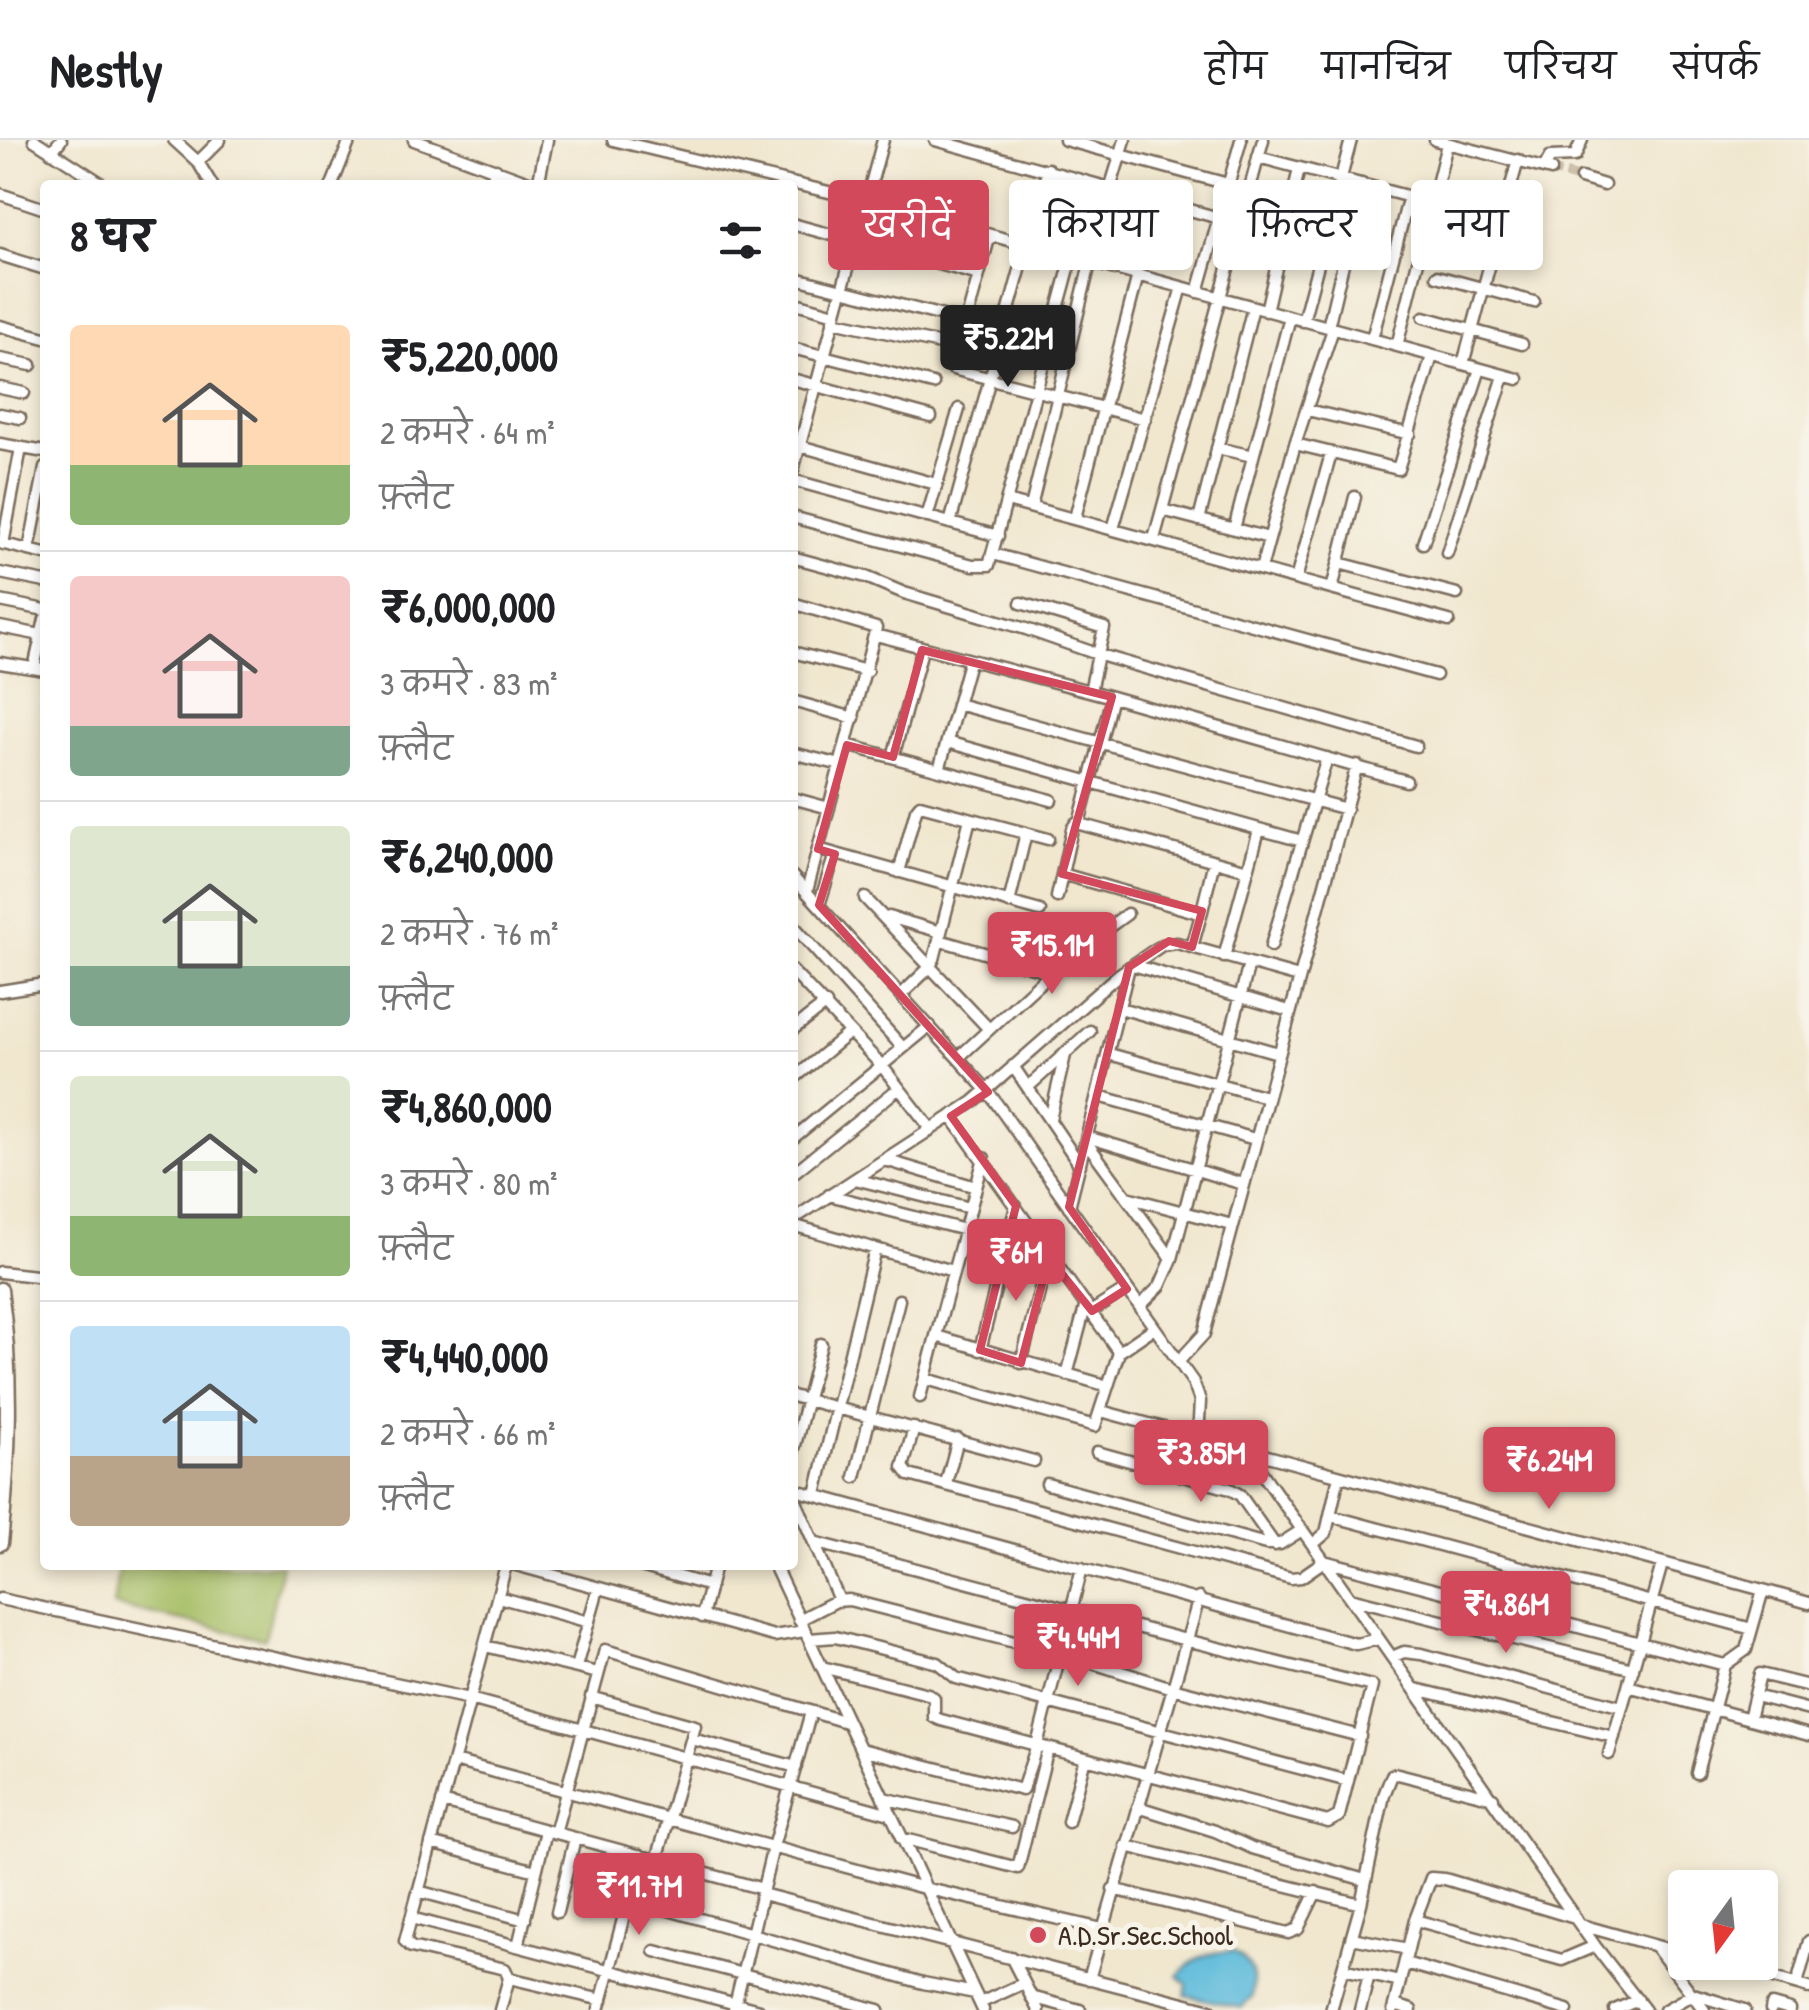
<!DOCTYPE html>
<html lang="hi">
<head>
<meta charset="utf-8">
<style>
	:root { --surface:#fff; --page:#f2f2f2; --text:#202124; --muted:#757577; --line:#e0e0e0; --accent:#d1495b }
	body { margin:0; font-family:"Patrick Hand","Playpen Sans Deva",sans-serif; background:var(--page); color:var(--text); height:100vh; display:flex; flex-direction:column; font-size:38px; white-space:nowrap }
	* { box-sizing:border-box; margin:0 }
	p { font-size:32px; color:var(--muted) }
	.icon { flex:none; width:55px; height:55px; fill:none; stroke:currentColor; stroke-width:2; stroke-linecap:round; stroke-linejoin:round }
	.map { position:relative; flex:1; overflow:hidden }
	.drawer { position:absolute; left:40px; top:40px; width:758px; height:1390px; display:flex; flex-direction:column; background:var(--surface); border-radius:10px; box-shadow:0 5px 15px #0003 }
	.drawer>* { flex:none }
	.banner { position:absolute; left:828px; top:40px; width:830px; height:90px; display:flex; gap:20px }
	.needle { width:65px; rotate:195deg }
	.controls { position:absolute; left:1668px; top:1730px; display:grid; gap:20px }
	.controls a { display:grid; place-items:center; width:110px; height:110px; border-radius:10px; background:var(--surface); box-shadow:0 5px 15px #0003; font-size:50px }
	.price { position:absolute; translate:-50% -85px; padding:0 22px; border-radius:10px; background:var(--accent); color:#fff; font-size:32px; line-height:65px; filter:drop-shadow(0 2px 5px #0008) }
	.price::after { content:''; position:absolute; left:50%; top:60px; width:30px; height:22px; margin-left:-15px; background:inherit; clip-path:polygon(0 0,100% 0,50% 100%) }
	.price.active { background:#222; color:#fff }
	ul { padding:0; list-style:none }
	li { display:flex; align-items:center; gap:30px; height:250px; padding:0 30px }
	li+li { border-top:2px solid var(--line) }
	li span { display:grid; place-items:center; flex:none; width:280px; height:200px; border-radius:10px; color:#555 }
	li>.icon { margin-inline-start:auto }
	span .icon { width:120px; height:120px; fill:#fffc; stroke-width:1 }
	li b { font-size:42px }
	h2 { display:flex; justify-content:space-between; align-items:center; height:120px; padding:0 30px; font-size:42px }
	.chip { padding:0 35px; border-radius:10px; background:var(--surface); box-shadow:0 5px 15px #0003; font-size:35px; line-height:90px }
	.chip.active { background:var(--accent); color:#fff }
	header { display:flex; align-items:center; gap:60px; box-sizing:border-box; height:140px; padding:0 50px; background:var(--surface); border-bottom:2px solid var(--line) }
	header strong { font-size:48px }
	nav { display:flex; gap:55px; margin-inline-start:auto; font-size:35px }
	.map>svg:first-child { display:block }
</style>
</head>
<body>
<header>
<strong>Nestly</strong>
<nav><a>होम</a><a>मानचित्र</a><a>परिचय</a><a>संपर्क</a></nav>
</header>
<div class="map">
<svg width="1809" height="1870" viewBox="0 0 1809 1870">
	<rect width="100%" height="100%" fill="#f7f3e8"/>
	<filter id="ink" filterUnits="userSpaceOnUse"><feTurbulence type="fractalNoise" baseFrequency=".01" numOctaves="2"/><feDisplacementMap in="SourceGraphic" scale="20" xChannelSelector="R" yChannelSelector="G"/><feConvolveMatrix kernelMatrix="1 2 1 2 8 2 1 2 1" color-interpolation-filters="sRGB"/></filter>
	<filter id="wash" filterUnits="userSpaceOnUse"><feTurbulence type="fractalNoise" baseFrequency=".0048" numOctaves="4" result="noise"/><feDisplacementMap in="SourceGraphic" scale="40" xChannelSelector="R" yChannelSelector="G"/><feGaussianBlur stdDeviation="2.25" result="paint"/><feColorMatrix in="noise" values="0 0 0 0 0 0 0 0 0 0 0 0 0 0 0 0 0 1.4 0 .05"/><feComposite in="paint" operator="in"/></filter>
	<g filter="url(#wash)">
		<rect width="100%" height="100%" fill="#f1e7cf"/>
		<!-- green -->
		<path fill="#a5bd63" stroke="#707440" stroke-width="2.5" d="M119,1425H282L265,1499L113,1466Z"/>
		<!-- water -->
		<path fill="#5dbbdb" stroke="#4c727c" stroke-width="2.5" d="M1233,1811C1254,1824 1255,1835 1252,1858L1241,1868L1185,1855L1187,1844L1178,1836C1195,1817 1207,1812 1233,1811Z"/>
	</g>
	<g filter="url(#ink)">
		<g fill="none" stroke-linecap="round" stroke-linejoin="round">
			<!-- minor-tunnel -->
			<path stroke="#cdc1ac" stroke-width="10" stroke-dasharray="10 5" stroke-linecap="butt" d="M1551,30L1581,38"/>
			<defs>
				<path id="minor" d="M34,0L104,45
					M174,0L198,22L212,45
					M414,0L537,45
					M613,0L866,61L1518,239
					M935,0L1219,78
					M1065,0L1228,44
					M1435,0L1551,30
					M51,12L61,0
					M1258,17L1433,63
					M198,22L220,0
					M1544,28L1550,17L1575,16L1582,0
					M1581,38L1604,45
					M332,45L350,0
					M490,45L496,29
					M538,45L547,0
					M0,54L45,69
					M1040,60L1101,78
					M792,84L979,135
					M990,95L953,229L1145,279
					M0,115L45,129
					M1437,136L1534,162
					M792,137L966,182
					M1198,152L1241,0
					M792,162L835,174
					M1266,171L1299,29
					M1424,177L1522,204
					M833,181L959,208
					M1303,181L1351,0
					M0,186L45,198
					M1328,187L1362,44
					M1372,199L1409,56
					M1397,206L1447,4
					M792,208L933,244
					M0,219L31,225
					M1463,224L1518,20
					M792,239L931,277
					M0,248L24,253
					M1307,270L1410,294
					M0,274L20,278
					M0,304L45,312
					M1295,304L1398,329L1432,216
					M800,306L936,344
					M1217,308L1253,316
					M792,334L883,0
					M792,340L998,396
					M1007,361L1449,481
					M1031,367L1101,78L1125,0
					M1162,370L1269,398
					M792,377L973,425H989L1072,117
					M927,377L959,269
					M1075,378L1138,135
					M1199,380L1253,167
					M950,383L1048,29
					M1113,389L1182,147
					M1234,389L1290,177
					M1154,399L1263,0
					M0,403L45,414
					M1423,403L1480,229
					M3,404L21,308
					M29,410L45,328
					M1447,413L1504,236
					M993,414L1436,535
					M792,417L866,437L904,453L1026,489L1100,515L1416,606
					M1339,423L1457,454
					M1261,429L1295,304L1333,189
					M0,433L45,442
					M1296,439L1331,314
					M1332,449L1355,357
					M0,461L45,470
					M792,463L876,488L807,751
					M1021,463L1104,488L1090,551
					M0,487L41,495
					M876,495L1112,557L1406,641
					M792,512L867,531
					M0,523L45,530
					M34,528L45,479
					M792,561L854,578
					M957,564L1346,669
					M947,602L1302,701
					M847,605L1051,660
					M792,613L841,625
					M893,617L922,510
					M939,630L969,522
					M792,658L829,668
					M1079,683L1112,557
					M818,709L1040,771
					M899,732L916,670L920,665L1048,699
					M1062,734L1199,773L1202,771L1214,721
					M792,736L987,950L1193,1242L1200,1261L1198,1299
					M1057,757L1072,689L1076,683L1248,730
					M865,758L988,888
					M1009,763L1026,693
					M819,765L835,714
					M889,777L941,792
					M792,784L903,908
					M939,800L1050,832
					M1271,806L1327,618
					M1192,807L1202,771
					M1224,817L1259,690
					M1133,825L1289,871
					M792,831L882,926L931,989
					M0,851L45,844
					M901,855L928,829L934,819L970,679
					M1120,868L1278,913
					M792,890L826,864
					M1109,914L1266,957
					M959,917L1069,816L1127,774
					M1013,926L1080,1025
					M792,940L850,892
					M1028,947L1090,891
					M1099,956L1255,999
					M951,976L1119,1212
					M1050,979L1065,915
					M1087,997L1243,1044
					M792,999L930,886
					M1087,1003L1172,1119
					M984,1018L936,1196L1108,1246
					M885,1020L976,1047
					M792,1034L899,948
					M855,1039L970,1068
					M829,1055L965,1090
					M1127,1057L1232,1085
					M1069,1067L1129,827
					M792,1080L973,962L1118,835L1162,805L1177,803L1299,837
					M792,1085L953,1131
					M0,1132L45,1137
					M1140,1166L1160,1146L1172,1119L1249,824
					M1092,1171L1127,1149
					M980,1210L1016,1066
					M1179,1221L1204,1194L1357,625
					M1021,1223L1049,1114
					M1067,1235L1086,1164
					M926,1239L1095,1286L1119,1212L1154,1188
					M792,1256L1034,1321
					M920,1257L936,1196
					M1101,1271L1763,1450L1746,1510L1725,1525L1697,1633
					M914,1288L903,1327L909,1335L1291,1438L1301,1437L1324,1421L1725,1525
					M1097,1312L1230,1349L1240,1355L1275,1405
					M1248,1313L1595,1806L1645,1870
					M792,1317L821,1204
					M855,1337L899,1160
					M946,1343L958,1299
					M1047,1344L1266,1404H1280L1302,1390
					M792,1349L1356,1504L1379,1499
					M792,1352L839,1460
					M816,1354L875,1109
					M1331,1376L1752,1489
					M814,1402L1186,1500L1372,1546L1339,1676L1328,1682L941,1580L934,1577V1558L928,1554L822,1527
					M1313,1404L1326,1393L1339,1336
					M516,1425L774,1496L804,1491
					M637,1425L710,1446
					M774,1425L983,1870
					M1763,1450L1809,1463
					M498,1457L589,1482
					M1350,1458L1633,1529
					M0,1459L470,1559L890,1674
					M702,1477L715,1425
					M799,1480L836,1461L849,1460L1077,1518L1172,1548L1360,1596
					M809,1499L835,1497L938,1523L956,1538L1348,1641
					M485,1506L598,1533
					M1392,1517L1404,1512L1421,1514L1622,1567
					M576,1527L598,1449
					M1628,1546L1809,1595
					M1416,1549L1614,1597
					M1755,1556L1809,1570
					M591,1557L695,1586L657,1720
					M1749,1579L1760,1534L1809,1546
					M692,1599L796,1627
					M861,1609L1022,1650L1037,1605L1082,1428
					M1609,1614L1662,1424
					M454,1621L924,1748L1102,1789
					M883,1658L1012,1687
					M442,1662L763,1749
					M1138,1667L1215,1691L1252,1708L1365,1740
					M1068,1682L1085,1618
					M555,1693L605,1510L846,1582
					M901,1698L1018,1728L1048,1608
					M431,1703L536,1731
					M1126,1706L1361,1764
					M1113,1749L1288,1793L1298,1789L1316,1752
					M418,1751L525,1780
					M762,1754L1211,1870
					M630,1759L923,1843L975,1853
					M557,1772L575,1698
					M411,1778L759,1870
					M1415,1780L1562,1820L1595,1806
					M1581,1785L1685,1814
					M1352,1798L1408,1809
					M518,1806L546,1691
					M1656,1807L1704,1870
					M655,1811L879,1870
					M1011,1817L1038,1870
					M1717,1822L1809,1848
					M1405,1823L1567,1870
					M1343,1829L1400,1842
					M509,1838L602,1860
					M1089,1839L1199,1458
					M1797,1844L1809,1801
					M1031,1857L1080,1870
					M980,1863L1024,1843
					M1394,1865L1411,1870
					M734,1869L773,1707L811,1572
					M500,1870L509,1838L505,1829L411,1807L405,1801L506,1425
					M599,1870L640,1715
					M1331,1870L1361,1764L1384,1655L1392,1635L1398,1634L1493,1658
					M1360,1870L1369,1835
					M1393,1870L1415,1780L1431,1738L1445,1739L1575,1778
					M1615,1870L1638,1860
					M1665,1870L1693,1854L1745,1870
					M1771,1870L1772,1865L1790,1870"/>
				<path id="major" d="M0,1150C12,1235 9,1318 0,1403"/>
			</defs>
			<!-- minor casing -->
			<use href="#minor" stroke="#7b6c5c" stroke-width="15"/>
			<!-- major casing -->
			<use href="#major" stroke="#7b6c5c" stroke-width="19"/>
			<!-- minor -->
			<use href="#minor" stroke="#fff" stroke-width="10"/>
			<!-- major -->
			<use href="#major" stroke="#fff" stroke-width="14"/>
		</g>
	</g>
	<!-- marked area -->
	<path fill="none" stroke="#d1495b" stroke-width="8" stroke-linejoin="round" d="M922,510L1112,557L1062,734L1202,771L1192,807L1169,801L1129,827L1069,1067L1127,1149L1092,1171L1049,1118L1021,1223L980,1210L1016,1066L951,976L988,952L819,765L835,714L818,709L847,605L893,617Z"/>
	<!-- markers -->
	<circle fill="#d1495b" stroke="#f7f3e8" stroke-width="4" cx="1038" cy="1795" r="10"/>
	<g text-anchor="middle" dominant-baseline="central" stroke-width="10" stroke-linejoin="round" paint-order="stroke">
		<!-- poi labels -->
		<g font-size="28" fill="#3b2a1e" stroke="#f7f3e8" text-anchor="start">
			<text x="1058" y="1795">A.D.Sr.Sec.School</text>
		</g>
	</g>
</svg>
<div class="controls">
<a><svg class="needle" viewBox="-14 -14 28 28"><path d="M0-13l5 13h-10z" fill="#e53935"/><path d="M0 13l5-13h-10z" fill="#757577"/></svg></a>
</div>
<b class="price active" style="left:1008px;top:250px">₹5.22M</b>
<b class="price" style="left:1052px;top:857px">₹15.1M</b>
<b class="price" style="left:1016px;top:1164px">₹6M</b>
<b class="price" style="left:1201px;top:1365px">₹3.85M</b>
<b class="price" style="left:1549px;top:1372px">₹6.24M</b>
<b class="price" style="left:1506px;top:1516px">₹4.86M</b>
<b class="price" style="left:1078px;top:1549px">₹4.44M</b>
<b class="price" style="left:639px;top:1798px">₹11.7M</b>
<div class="banner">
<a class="chip active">खरीदें</a>
<a class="chip">किराया</a>
<a class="chip">फ़िल्टर</a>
<a class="chip">नया</a>
</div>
<section class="drawer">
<h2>8 घर<svg class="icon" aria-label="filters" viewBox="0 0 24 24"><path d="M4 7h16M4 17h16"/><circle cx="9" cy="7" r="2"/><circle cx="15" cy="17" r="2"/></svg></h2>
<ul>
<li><span style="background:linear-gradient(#ffd9b3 70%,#8fb573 0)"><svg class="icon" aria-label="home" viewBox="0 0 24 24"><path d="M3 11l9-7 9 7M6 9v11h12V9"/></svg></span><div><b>₹5,220,000</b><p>2 कमरे · 64 m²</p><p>फ़्लैट</p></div></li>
<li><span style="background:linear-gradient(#f6c9c9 75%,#7fa58c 0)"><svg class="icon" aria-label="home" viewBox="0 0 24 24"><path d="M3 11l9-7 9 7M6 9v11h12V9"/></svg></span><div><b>₹6,000,000</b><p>3 कमरे · 83 m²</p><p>फ़्लैट</p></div></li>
<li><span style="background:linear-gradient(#dfe7d0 70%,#7fa58c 0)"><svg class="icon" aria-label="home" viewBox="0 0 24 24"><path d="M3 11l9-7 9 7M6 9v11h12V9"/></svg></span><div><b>₹6,240,000</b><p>2 कमरे · 76 m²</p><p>फ़्लैट</p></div></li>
<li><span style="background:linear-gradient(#dfe7d0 70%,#8fb573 0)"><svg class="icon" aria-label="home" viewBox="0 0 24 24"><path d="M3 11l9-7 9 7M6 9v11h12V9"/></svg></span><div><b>₹4,860,000</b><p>3 कमरे · 80 m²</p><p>फ़्लैट</p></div></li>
<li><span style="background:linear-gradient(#bfe0f5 65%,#b9a48a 0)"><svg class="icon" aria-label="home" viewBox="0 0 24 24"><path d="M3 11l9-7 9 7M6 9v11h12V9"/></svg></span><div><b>₹4,440,000</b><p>2 कमरे · 66 m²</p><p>फ़्लैट</p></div></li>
</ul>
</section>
</div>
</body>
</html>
